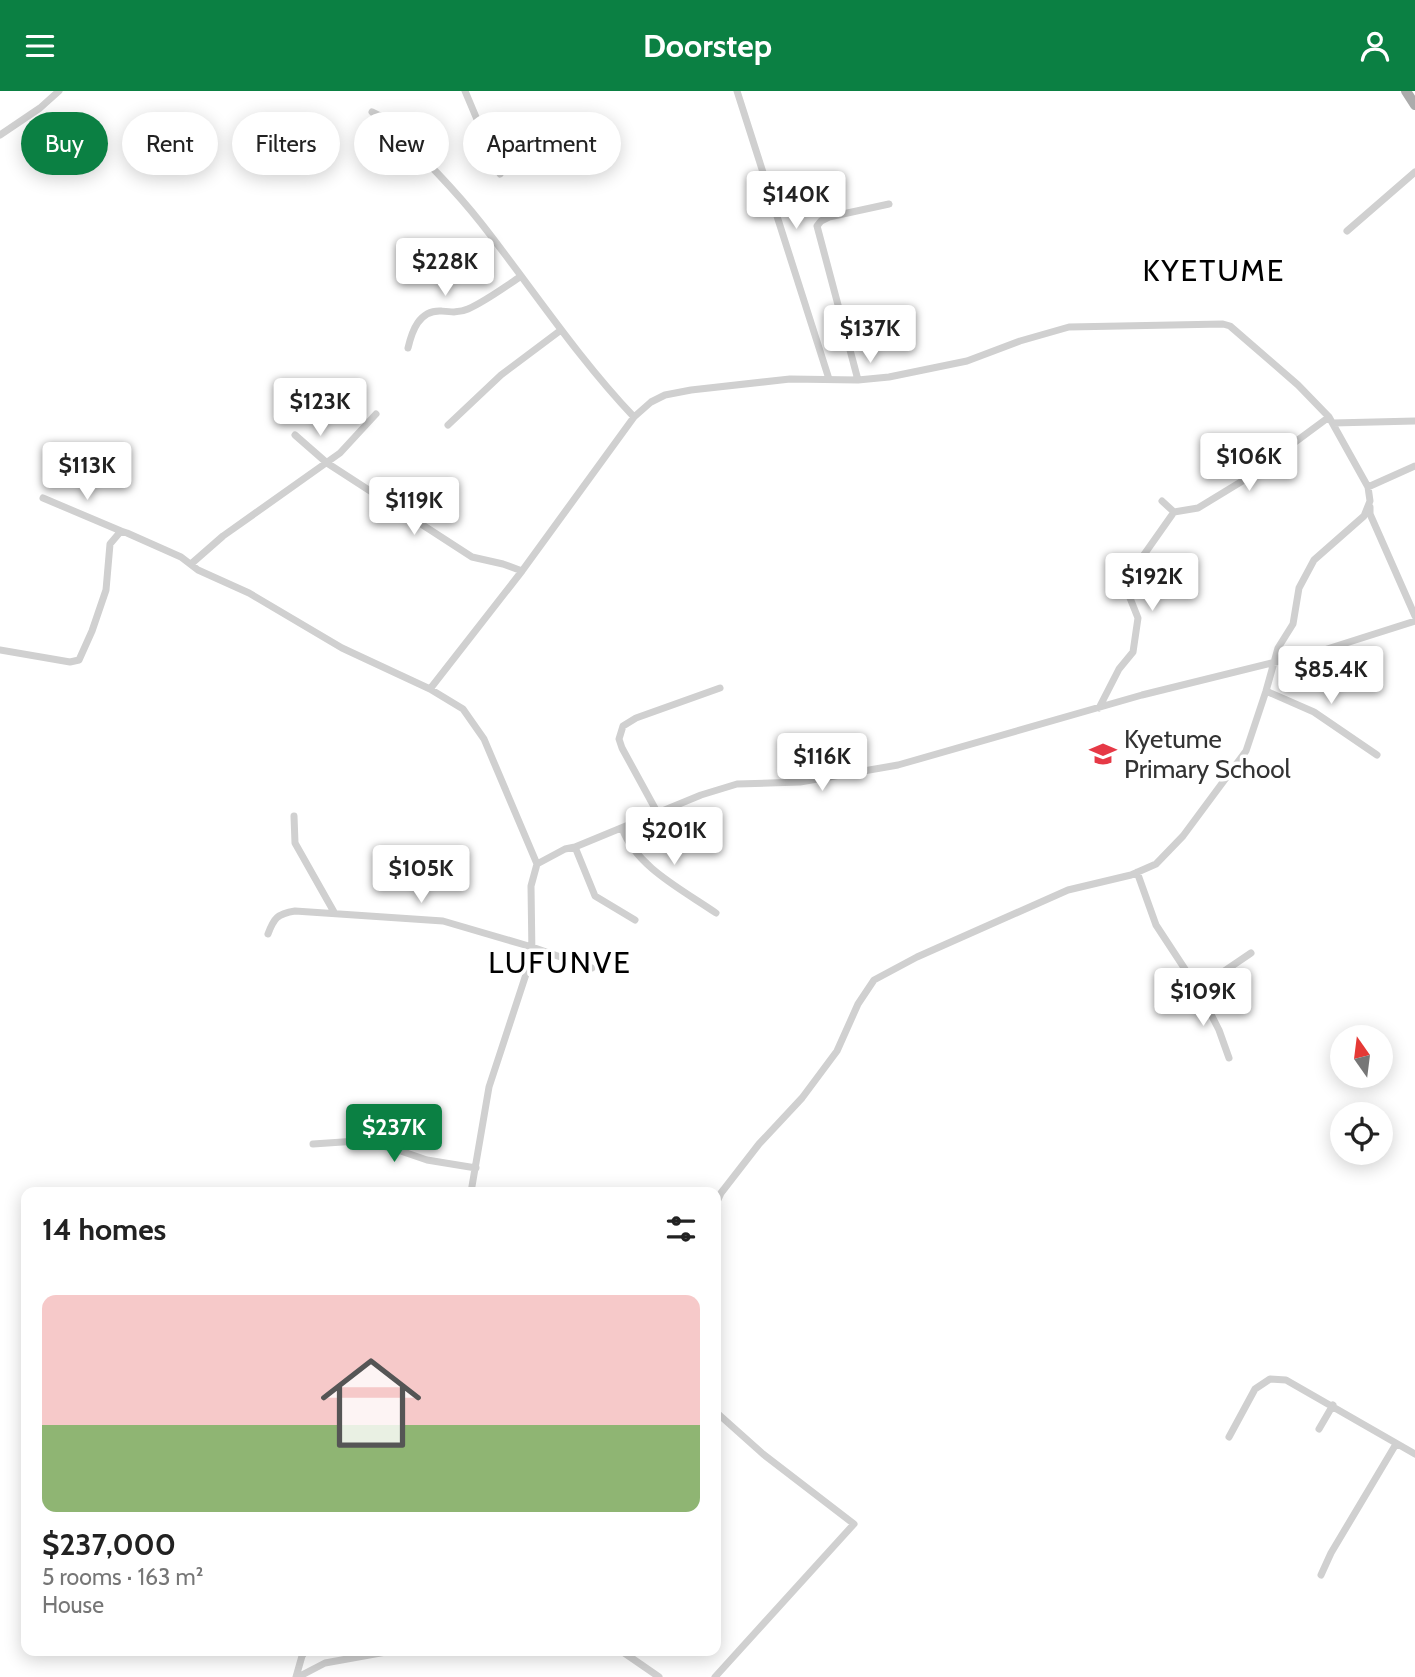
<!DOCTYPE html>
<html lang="en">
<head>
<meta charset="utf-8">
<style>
	:root { --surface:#fff; --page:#f6f6f6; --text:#222; --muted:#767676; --accent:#0b8043 }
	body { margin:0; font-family:Cabin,sans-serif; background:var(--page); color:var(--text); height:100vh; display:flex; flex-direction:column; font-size:26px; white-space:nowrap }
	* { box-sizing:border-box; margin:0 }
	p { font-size:23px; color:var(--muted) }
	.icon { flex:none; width:38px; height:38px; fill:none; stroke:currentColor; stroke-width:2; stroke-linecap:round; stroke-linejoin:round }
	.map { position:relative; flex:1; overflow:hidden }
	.sheet { position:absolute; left:21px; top:1096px; width:700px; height:469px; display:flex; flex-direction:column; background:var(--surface); border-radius:14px; box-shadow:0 4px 18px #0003 }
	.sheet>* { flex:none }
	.guide { position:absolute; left:21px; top:21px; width:700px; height:63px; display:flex; gap:14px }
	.needle { width:46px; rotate:346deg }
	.tools { position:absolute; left:1330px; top:934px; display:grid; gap:14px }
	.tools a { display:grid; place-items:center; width:63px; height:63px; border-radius:50%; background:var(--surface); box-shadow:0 4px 18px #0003; font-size:35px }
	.price { position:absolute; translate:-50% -60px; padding:0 16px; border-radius:7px; background:#fff; color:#222; font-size:23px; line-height:46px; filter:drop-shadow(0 2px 4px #0008) }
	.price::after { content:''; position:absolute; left:50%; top:42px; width:21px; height:16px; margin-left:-10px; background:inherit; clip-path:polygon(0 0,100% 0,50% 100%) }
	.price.on { background:var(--accent); color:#fff }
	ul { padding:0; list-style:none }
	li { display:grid; align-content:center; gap:14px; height:371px; padding:0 21px }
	li span { display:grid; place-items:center; height:217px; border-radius:14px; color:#555 }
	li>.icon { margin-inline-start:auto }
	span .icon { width:126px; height:126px; fill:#fffc; stroke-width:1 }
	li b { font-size:30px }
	h2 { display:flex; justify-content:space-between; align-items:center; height:84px; padding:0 21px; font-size:30px }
	.tag { padding:0 24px; border-radius:32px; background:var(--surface); box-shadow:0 4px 18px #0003; font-size:24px; line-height:63px }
	.tag.on { background:var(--accent); color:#fff }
	header { display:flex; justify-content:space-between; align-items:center; height:91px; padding:0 21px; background:var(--accent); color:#fff; font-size:32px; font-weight:800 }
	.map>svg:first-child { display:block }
</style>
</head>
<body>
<header><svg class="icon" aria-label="menu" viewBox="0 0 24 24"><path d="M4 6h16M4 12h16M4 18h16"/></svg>Doorstep<svg class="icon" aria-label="person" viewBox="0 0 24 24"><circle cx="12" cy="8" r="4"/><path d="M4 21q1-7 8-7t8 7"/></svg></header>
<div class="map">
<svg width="1415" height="1586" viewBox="0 0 1415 1586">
	<rect width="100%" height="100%" fill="#fff"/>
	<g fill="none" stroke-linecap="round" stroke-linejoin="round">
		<!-- minor -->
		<path stroke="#d0d0d0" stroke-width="7" d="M465,0L500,83
			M737,0L829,288
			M372,21L382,26C416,60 451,94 481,132C532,197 577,266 634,326
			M0,44L40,17L59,0
			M1347,140L1415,81
			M408,257C412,240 419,219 441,220C451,221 459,222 468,218C486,210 503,197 520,186
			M858,289L817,135L821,130L829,126L889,113
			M1333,332L1415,330
			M448,334L501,284L561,239
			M295,344L327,372L472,466L503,473L522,480
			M43,407L121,440
			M1162,410L1174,421L1198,417L1244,389L1329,326
			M1370,416V423L1415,525
			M191,473L223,445L340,362L376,323
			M0,559L70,571L79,569L92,540L106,499L110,453L121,440L127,442L181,466L198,479L249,502L342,557L430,598L463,618L484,648L537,773
			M430,598L522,480L634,326L651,311L665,304L691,299L790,288L858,289L889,286L967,270L1020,250L1069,236L1223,233L1230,235L1298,294L1329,326L1368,396
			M1266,600L1314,621L1377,664
			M1099,617L1119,578L1133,561L1138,527L1124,492L1174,421
			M657,721L622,657L619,648L623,635L636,627L720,597
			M294,725L295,752L334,821
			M622,737C636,776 683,799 716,822
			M575,756L595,805L635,829
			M1137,781L1156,834L1198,898L1219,939L1229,967
			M268,843C274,827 277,823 295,820L443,830L532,856L592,877
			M1198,898L1251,862
			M313,1053L357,1050L392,1057L427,1069L476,1077
			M471,1101L489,996L532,865L531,795L537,773L565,758L575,756L701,704L737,693L800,691L898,674L1142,604L1324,559L1415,530
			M716,1113L721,1102L759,1053L802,1007L837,960L858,913L874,889L917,866L1068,799L1131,784L1156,773L1183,745L1246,660L1266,600L1278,557L1293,533L1299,497L1314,469L1364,425L1370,410L1368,396L1415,375
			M1319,1338L1333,1314
			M1229,1346L1255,1298L1270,1288L1286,1289L1415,1363
			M1321,1484L1331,1462L1396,1353
			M620,1559L659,1586
			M296,1586L302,1565L306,1559
			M298,1586L325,1572L397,1559
			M715,1586L854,1433L763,1363L716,1321"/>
		<!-- major -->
		<path stroke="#ababab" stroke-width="10" d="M1406,0L1415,14"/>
	</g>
	<!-- icons -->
	<defs>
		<symbol id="school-bare" viewBox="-9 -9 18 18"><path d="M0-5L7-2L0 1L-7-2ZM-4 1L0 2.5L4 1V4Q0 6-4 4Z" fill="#e63946" stroke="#fff" stroke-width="2.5" paint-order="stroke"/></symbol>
	</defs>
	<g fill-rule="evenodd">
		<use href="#school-bare" x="1084" y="644" width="38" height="38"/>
	</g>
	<g text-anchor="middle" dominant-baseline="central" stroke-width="7" stroke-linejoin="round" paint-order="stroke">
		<!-- poi labels -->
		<g font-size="26" fill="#333" stroke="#fff" text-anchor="start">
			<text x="1124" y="648">Kyetume<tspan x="1124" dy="30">Primary School</tspan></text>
		</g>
		<!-- quarter labels -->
		<g font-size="30" letter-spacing="2" fill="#000" stroke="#fff">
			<text x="1214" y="179">KYETUME</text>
			<text x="560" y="871">LUFUNVE</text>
		</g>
	</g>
</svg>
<div class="tools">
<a><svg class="needle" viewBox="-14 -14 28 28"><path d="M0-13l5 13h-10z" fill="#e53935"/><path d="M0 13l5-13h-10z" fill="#767676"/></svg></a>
<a><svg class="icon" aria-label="locate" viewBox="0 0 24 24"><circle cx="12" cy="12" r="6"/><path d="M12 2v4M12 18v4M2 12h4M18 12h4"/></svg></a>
</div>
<b class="price" style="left:796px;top:140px">$140K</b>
<b class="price" style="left:445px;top:207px">$228K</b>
<b class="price" style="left:870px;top:274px">$137K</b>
<b class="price" style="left:320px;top:347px">$123K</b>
<b class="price" style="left:1249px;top:402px">$106K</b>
<b class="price" style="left:87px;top:411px">$113K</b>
<b class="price" style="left:414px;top:446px">$119K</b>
<b class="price" style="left:1152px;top:522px">$192K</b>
<b class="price" style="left:1331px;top:615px">$85.4K</b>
<b class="price" style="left:822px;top:702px">$116K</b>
<b class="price" style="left:674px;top:776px">$201K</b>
<b class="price" style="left:421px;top:814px">$105K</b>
<b class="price" style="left:1203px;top:937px">$109K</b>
<b class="price on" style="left:394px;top:1073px">$237K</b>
<div class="guide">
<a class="tag on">Buy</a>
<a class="tag">Rent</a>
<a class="tag">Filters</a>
<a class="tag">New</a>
<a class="tag">Apartment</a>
</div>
<section class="sheet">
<h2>14 homes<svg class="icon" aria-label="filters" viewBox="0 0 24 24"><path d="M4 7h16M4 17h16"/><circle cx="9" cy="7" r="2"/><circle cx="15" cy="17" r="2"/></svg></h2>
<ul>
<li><span style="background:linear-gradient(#f6c9c9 60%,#8fb573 0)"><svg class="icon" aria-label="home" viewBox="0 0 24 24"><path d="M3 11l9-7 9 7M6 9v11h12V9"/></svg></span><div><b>$237,000</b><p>5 rooms · 163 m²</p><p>House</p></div></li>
</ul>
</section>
</div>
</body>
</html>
